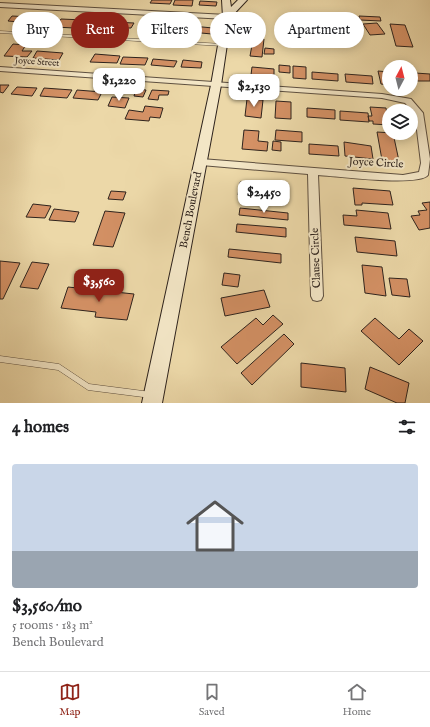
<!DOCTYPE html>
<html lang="en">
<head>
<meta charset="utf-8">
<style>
	:root { --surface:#fff; --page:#f2f2f2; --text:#202124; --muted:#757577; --line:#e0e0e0; --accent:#8f2418 }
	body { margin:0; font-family:"IM FELL English",serif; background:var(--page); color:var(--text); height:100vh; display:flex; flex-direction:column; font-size:15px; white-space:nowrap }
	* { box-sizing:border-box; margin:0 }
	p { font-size:13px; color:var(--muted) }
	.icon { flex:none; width:22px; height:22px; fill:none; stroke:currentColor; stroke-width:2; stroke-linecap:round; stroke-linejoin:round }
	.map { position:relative; height:403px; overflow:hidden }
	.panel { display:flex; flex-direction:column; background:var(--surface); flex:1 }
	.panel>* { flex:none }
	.top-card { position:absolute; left:12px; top:12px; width:406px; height:36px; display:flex; gap:8px }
	.needle { width:26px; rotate:7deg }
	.controls { position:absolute; left:382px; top:60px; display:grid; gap:8px }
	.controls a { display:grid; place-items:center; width:36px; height:36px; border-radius:50%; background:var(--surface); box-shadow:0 2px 10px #0003; font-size:20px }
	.price { position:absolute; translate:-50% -34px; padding:0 9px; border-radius:8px; background:#fff; color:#222; font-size:13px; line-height:26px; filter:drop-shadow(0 1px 2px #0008) }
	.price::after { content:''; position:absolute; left:50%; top:24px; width:12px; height:9px; margin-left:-6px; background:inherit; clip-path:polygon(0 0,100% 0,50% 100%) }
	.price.active { background:var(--accent); color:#fff }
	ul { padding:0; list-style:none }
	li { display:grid; align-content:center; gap:8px; height:212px; padding:0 12px }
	li span { display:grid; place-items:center; height:124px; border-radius:4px; color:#555 }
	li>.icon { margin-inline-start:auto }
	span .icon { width:72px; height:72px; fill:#fffc; stroke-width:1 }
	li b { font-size:17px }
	h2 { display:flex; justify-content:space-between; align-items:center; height:48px; padding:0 12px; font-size:17px }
	.chip { padding:0 14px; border-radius:18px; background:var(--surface); box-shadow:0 2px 10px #0003; font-size:14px; line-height:36px }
	.chip.active { background:var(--accent); color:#fff }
	.tab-bar { display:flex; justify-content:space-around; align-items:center; height:56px; border-top:1px solid var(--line); background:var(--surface); font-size:11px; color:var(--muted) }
	.tab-bar a { display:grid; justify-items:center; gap:2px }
	.tab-bar .active { color:var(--accent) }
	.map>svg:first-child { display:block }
</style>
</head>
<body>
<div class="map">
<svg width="430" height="403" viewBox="0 0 430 403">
	<rect width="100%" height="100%" fill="#ecd8a8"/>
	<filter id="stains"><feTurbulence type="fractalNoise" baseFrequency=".005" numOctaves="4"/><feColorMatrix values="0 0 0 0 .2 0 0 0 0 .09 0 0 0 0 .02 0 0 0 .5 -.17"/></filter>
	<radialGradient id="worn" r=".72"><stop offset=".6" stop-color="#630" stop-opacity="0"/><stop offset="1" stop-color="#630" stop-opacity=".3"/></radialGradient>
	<!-- building -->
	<path fill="#d49165" stroke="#2e231d" d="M152,0H172L170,4L150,3Z
		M175,0H193L192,6L173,5Z
		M200,1L217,2L216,6L199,5Z
		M330,13L352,15V19L331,18Z
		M12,16L32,17L21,31L12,30L19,22L8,21Z
		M359,16L380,17L381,21L360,20Z
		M37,18H52L51,20H57L52,26L32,24Z
		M61,19L84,20L81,26L76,25L74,28L55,27Z
		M87,20L110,22L106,28L82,27Z
		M339,20L354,23L348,33L333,30Z
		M112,22L134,23L131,28H122L119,32H107Z
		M141,23L163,25L159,34H146L148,29H139Z
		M377,23L385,34L370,35L363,24Z
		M390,24L405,25L413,47L396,46Z
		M167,25L185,26L181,36H170L172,32L165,31Z
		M192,26L213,28L212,34L190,32Z
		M248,38L264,39L262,57L250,56L252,45L247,44Z
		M13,44L26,45L22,51H32L27,57L4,56Z
		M265,48L274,49V54H264Z
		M37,51L63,53L59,60L33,58Z
		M95,54L120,56L117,63L90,62Z
		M123,57L148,58L145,65L120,64Z
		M153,59L177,61L174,67L151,65Z
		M183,60L202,62L201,68L181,67Z
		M279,65L290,66V73L279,72Z
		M293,66L306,67V79L293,78Z
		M252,67L274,69V76L251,75Z
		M378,71L389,72V85L381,84Z
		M312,72L338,74V81L312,79Z
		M415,73L430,74V81H417Z
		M345,74L372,76L373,84L346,82Z
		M0,85H9L3,93L0,92Z
		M17,87L37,88L32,96L11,94Z
		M44,88L72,90L67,98L40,96Z
		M136,89L146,90L143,97L134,96Z
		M77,90L102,92L98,100L73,98Z
		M152,90L169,91L168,95H159L158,100L148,99Z
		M112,97L129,98L125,108L108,106Z
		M247,99L263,100L261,118L245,116Z
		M276,101L291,102V119L275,118Z
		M145,106L163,108L160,118L150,117L149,121L125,119L129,110L143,112Z
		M370,107L386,108L389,125L373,124V121H369L368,116H372Z
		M307,108L335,110V119L307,117Z
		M340,111L368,113L369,122L340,120Z
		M244,130L259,131L258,141L268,142L267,151L242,149Z
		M276,130L302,132V142L275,140Z
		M377,132L393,133L399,161L382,160Z
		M273,141L281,142V151L272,150Z
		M344,142L371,146L373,159L345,156Z
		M309,144L338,146L339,156L309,154Z
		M240,182L276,186V199L238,195Z
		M353,188L390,191L393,205L362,203V205H355Z
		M111,191L126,192L123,200L108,199Z
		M430,202V228L419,230L411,216L420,215L418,211L427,210L422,203Z
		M33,204L51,206L45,218L26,217Z
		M240,208L288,213V220L239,215Z
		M54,209L79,212L75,222L49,220Z
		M356,210L388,213L391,229L344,225L343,215L357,216Z
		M105,211L125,213L113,247L93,245Z
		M237,224L286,228V237L236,232Z
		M355,237L395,241L397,256L357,252Z
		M229,249L281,254V263L228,257Z
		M0,261L20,263L3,299H0Z
		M32,262L49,264L38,289L20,287Z
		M362,265L382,267L386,296L365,293Z
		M224,273L240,275L238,287L222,285Z
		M389,278L407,279L410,297L392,295Z
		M68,287L134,294L127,320L95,317L96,312L61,308Z
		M264,290L270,307L225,316L221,298Z
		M273,315L283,324L237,364L221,347L256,318L263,325Z
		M375,318L399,339L409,329L423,341L399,365L361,331Z
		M284,334L294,344L252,385L241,373Z
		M301,363L345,368L346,392L301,387Z
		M370,367L409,383L405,403H397L365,389Z"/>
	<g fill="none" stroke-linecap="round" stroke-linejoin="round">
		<defs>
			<path id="service" d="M0,31L223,44L225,45L223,46L0,33Z
				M0,356L59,364L89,384L151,392L153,393L154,395L153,397L151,398L88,390L58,370L0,362Z"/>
			<path id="minor" d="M0,3L227,15L230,17L227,19L0,7Z
				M0,67L382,94L411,99L423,113L430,159L428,175C419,187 335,176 318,175L323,296L321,300L317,301L313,300L311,296L308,174L201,165L196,162L201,159L403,175L419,172L421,163L415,114L405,103L382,98L0,71Z"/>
			<path id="secondary" d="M222,0H230L231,7L238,0H247L231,17L221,85L162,403H142L211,85L223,17Z"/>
		</defs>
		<!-- service casing -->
		<use href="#service" stroke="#5e5040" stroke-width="1"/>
		<!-- minor casing -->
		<use href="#minor" stroke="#5e5040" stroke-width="2"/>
		<!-- secondary casing -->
		<use href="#secondary" stroke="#2e231d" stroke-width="2"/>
		<!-- service -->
		<use href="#service" fill="#f3e6c6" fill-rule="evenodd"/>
		<!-- minor -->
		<use href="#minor" fill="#f3e6c6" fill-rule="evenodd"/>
		<!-- secondary -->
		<use href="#secondary" fill="#f3e6c6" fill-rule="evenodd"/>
	</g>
	<g text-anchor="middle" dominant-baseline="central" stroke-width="4" stroke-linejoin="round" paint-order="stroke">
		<!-- far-street labels -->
		<g font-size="9" fill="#2e231d" stroke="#f3e6c6">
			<text transform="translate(37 62) rotate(4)">Joyce Street</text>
		</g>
		<!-- street labels -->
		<g font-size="11" fill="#2e231d" stroke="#f3e6c6">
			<text transform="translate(376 163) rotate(3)">Joyce Circle</text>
			<text transform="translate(191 210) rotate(-79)">Bench Boulevard</text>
			<text transform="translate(316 258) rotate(-92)">Clause Circle</text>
		</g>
	</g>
	<rect width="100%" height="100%" filter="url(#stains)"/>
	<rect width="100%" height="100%" fill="url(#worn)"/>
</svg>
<div class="controls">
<a><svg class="needle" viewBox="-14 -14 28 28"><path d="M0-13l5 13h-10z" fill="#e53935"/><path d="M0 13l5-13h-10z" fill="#757577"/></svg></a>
<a><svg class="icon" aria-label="layers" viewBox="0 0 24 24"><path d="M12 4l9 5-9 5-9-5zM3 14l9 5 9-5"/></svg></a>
</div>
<b class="price" style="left:119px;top:102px">$1,220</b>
<b class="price" style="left:254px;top:108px">$2,130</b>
<b class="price" style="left:264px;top:214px">$2,450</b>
<b class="price active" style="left:99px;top:303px">$3,560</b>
<div class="top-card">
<a class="chip">Buy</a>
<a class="chip active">Rent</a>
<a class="chip">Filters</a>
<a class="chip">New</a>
<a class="chip">Apartment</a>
</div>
</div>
<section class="panel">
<h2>4 homes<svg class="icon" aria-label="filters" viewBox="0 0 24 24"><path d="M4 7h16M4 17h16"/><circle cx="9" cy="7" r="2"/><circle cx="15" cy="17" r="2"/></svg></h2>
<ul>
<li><span style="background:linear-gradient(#c9d6e8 70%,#9aa5b1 0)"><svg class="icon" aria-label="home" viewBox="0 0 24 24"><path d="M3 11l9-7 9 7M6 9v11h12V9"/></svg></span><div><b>$3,560/mo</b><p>5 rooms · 183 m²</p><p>Bench Boulevard</p></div></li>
</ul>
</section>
<nav class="tab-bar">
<a class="active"><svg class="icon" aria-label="map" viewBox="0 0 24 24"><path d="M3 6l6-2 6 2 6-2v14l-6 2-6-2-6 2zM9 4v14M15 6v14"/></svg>Map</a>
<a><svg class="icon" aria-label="saved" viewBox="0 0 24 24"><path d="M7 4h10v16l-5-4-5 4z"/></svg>Saved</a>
<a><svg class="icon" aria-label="home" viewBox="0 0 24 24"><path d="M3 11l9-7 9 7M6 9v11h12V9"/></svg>Home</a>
</nav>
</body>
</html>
